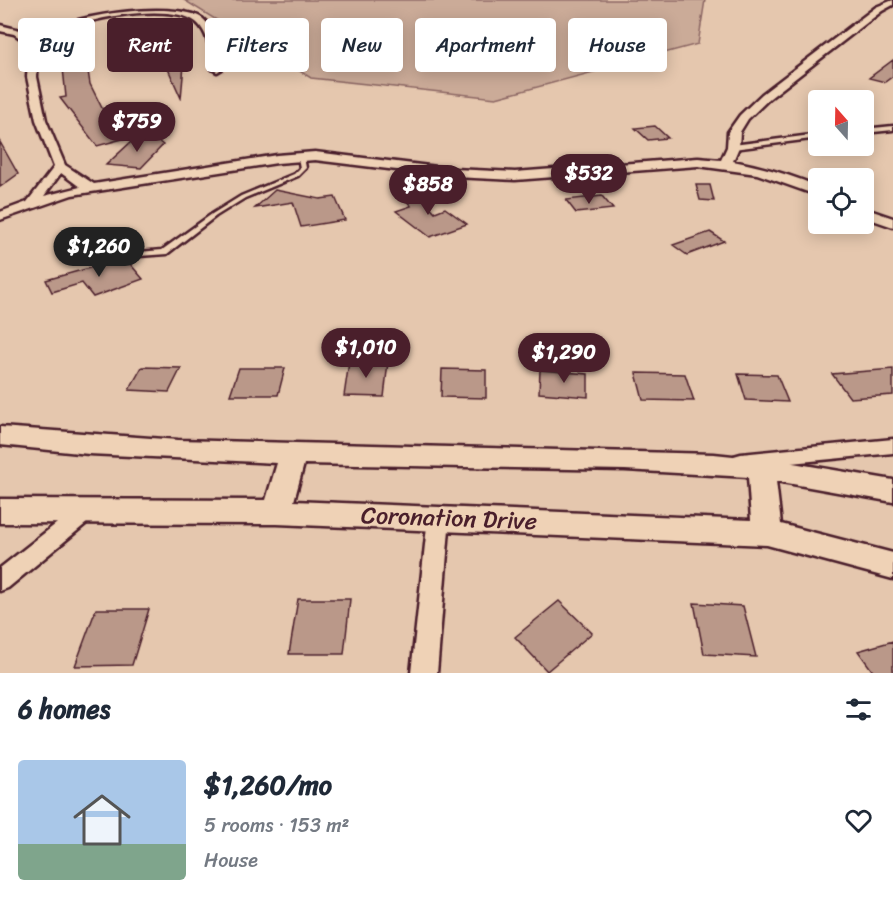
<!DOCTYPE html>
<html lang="en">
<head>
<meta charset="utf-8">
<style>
	:root { --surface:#fff; --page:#f2f2f3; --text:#1f2937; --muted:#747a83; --accent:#4a1f2b }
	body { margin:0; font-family:Sriracha,sans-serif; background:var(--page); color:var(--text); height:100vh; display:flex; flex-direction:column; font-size:22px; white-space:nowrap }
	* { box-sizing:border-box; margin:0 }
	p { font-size:20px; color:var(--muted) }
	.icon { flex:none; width:33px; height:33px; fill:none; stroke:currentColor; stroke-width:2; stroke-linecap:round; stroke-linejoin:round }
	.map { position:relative; height:673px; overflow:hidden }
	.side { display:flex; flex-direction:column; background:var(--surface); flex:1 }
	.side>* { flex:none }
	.hud { position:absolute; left:18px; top:18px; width:858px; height:54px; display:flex; gap:12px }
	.needle { width:39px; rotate:340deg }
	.tools { position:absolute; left:808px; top:90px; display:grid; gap:12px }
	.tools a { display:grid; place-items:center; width:66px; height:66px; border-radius:6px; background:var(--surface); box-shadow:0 3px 15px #0003; font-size:30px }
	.price { position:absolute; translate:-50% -51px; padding:0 14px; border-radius:21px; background:var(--accent); color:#fff; font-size:20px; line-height:39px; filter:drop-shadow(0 2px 3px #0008) }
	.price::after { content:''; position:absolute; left:50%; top:36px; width:18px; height:14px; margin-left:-9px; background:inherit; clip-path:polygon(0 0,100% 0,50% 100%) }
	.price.selected { background:#222; color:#fff }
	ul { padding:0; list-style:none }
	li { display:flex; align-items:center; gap:18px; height:150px; padding:0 18px }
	li span { display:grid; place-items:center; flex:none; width:168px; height:120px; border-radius:6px; color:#555 }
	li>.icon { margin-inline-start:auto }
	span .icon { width:72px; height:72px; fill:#fffc; stroke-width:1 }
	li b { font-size:26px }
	h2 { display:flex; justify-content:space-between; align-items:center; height:72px; padding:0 18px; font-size:26px }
	.tag { padding:0 21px; border-radius:6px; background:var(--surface); box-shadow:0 3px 15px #0003; font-size:21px; line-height:54px }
	.tag.selected { background:var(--accent); color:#fff }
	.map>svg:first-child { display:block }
</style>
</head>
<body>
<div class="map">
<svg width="893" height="673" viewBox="0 0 893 673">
	<rect width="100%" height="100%" fill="#e5c7ae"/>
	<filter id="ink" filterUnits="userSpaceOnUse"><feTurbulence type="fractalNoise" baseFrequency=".0167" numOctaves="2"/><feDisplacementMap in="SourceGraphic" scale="12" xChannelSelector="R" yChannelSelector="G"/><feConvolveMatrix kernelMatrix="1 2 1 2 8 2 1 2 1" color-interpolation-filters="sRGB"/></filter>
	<g filter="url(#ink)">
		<!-- green -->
		<path fill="#cbab98" stroke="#8a6562" stroke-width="1.5" d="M184,0H705L698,44L496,98L311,78Z"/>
		<!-- building -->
		<path fill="#ba9889" stroke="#4a1f2b" stroke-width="1.5" d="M180,26L186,43L181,98L164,60L165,50L159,28Z
			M93,32L88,71L90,84L105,114L126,138L97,146L60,98L66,97L63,68L74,34Z
			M893,60V76L885,82L869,78Z
			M655,126L668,138L648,140L635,128Z
			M152,136L163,145L141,168L106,165L131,142Z
			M0,142L18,174L0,187Z
			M696,185H710L714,201L700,200Z
			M414,189L435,212L445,208L467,224L430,237L396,211L411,206L399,192Z
			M275,190L320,199L335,197L345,220L301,227L293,202L255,208Z
			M602,196L613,209L576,213L566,200Z
			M710,232L724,241L687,255L673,245Z
			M125,258L143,279L93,297L82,283L52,292L46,280Z
			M349,362H388L384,397L344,396Z
			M142,367L181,368L169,392L129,390Z
			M239,368H285L278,395H230Z
			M442,369L486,370V398L441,397Z
			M893,369V395L850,398L832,374Z
			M540,370L588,374V397L539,393Z
			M636,373L685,374L694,401L643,400Z
			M738,374L777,375L788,402L746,400Z
			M298,599H350L344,654H289Z
			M559,601L592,633L547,671L515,637Z
			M694,603L743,606L756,657L704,654Z
			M96,609H149L132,665L75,666Z
			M893,641V673H874L858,651Z"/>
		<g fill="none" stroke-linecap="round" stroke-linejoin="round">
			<defs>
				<path id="lane" d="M893,126V130L864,133V129Z
					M819,134V138L733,149L730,147L733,145Z
					M301,155L304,157L306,168L298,176L245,198L216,216L167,254L139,256L135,254L139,252L162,250L212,214L241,196L294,174L300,168L298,157Z"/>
				<path id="street" d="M893,0V5L882,11L770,98L748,119L740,132L739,147L733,161C763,167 791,175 819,187V196L757,174L698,166L515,180L454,177L315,160L277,163L72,195L0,220V212L27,202L54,167L36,120L27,77L29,44L14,34L0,31V25L20,30L33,39C61,15 173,0 202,18C217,31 219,51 222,69L217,72L212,69C210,53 210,34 196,22C169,0 64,20 38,44L37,77L46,120L65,165L94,184L277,155L315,152L454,169L515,172L698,158L721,160L727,147L728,132L740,115L762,94L876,7ZM61,173L80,187L44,196Z
					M864,208L893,218V227L864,217Z
					M893,439V453L741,468L734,466L731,461L734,456L741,454Z
					M87,503L94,505L98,511L94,517L8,588L0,591V568L80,505Z
					M439,508L446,511L450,517L437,673H411L428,517L432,511Z"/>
				<path id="secondary" d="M0,427L178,440L714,454L781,461L893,480V502L776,481L781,524L893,553V579L767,545L277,524L0,523V499L266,500L277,463L89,454L0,445ZM304,464L625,470L748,477L751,520L294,501Z"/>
			</defs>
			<!-- lane casing -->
			<use href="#lane" stroke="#4a1f2b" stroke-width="5"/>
			<!-- street casing -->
			<use href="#street" stroke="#4a1f2b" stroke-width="5"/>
			<!-- secondary casing -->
			<use href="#secondary" stroke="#4a1f2b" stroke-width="5"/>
			<!-- lane -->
			<use href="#lane" fill="#efd2b6" fill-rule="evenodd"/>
			<!-- street -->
			<use href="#street" fill="#efd2b6" fill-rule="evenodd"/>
			<!-- secondary -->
			<use href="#secondary" fill="#efd2b6" fill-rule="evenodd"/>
		</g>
	</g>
	<g text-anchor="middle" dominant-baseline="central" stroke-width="4.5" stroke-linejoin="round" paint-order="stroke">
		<!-- near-street labels -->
		<g font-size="24" fill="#4a1f2b" stroke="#efd2b6">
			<text transform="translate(449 518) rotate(2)">Coronation Drive</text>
		</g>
	</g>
</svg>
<div class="tools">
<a><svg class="needle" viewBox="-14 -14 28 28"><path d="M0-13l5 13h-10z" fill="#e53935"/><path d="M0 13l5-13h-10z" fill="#747a83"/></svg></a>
<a><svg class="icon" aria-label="locate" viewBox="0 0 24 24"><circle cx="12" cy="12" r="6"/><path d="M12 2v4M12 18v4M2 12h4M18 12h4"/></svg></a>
</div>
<b class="price" style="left:137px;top:153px">$759</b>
<b class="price" style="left:589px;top:205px">$532</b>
<b class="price" style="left:428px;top:216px">$858</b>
<b class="price selected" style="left:99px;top:278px">$1,260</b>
<b class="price" style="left:366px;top:379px">$1,010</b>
<b class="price" style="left:564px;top:384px">$1,290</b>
<div class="hud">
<a class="tag">Buy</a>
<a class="tag selected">Rent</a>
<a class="tag">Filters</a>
<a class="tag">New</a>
<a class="tag">Apartment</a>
<a class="tag">House</a>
</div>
</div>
<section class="side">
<h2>6 homes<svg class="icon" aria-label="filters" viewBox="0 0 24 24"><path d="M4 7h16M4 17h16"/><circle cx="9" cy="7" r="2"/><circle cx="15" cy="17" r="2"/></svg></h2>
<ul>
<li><span style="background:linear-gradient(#a9c7e8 70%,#7fa58c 0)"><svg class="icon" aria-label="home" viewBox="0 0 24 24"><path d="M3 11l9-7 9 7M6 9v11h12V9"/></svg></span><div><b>$1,260/mo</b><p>5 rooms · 153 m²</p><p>House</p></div><svg class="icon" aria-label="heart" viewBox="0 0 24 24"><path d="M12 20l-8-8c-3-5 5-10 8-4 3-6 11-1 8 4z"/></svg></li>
</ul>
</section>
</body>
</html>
